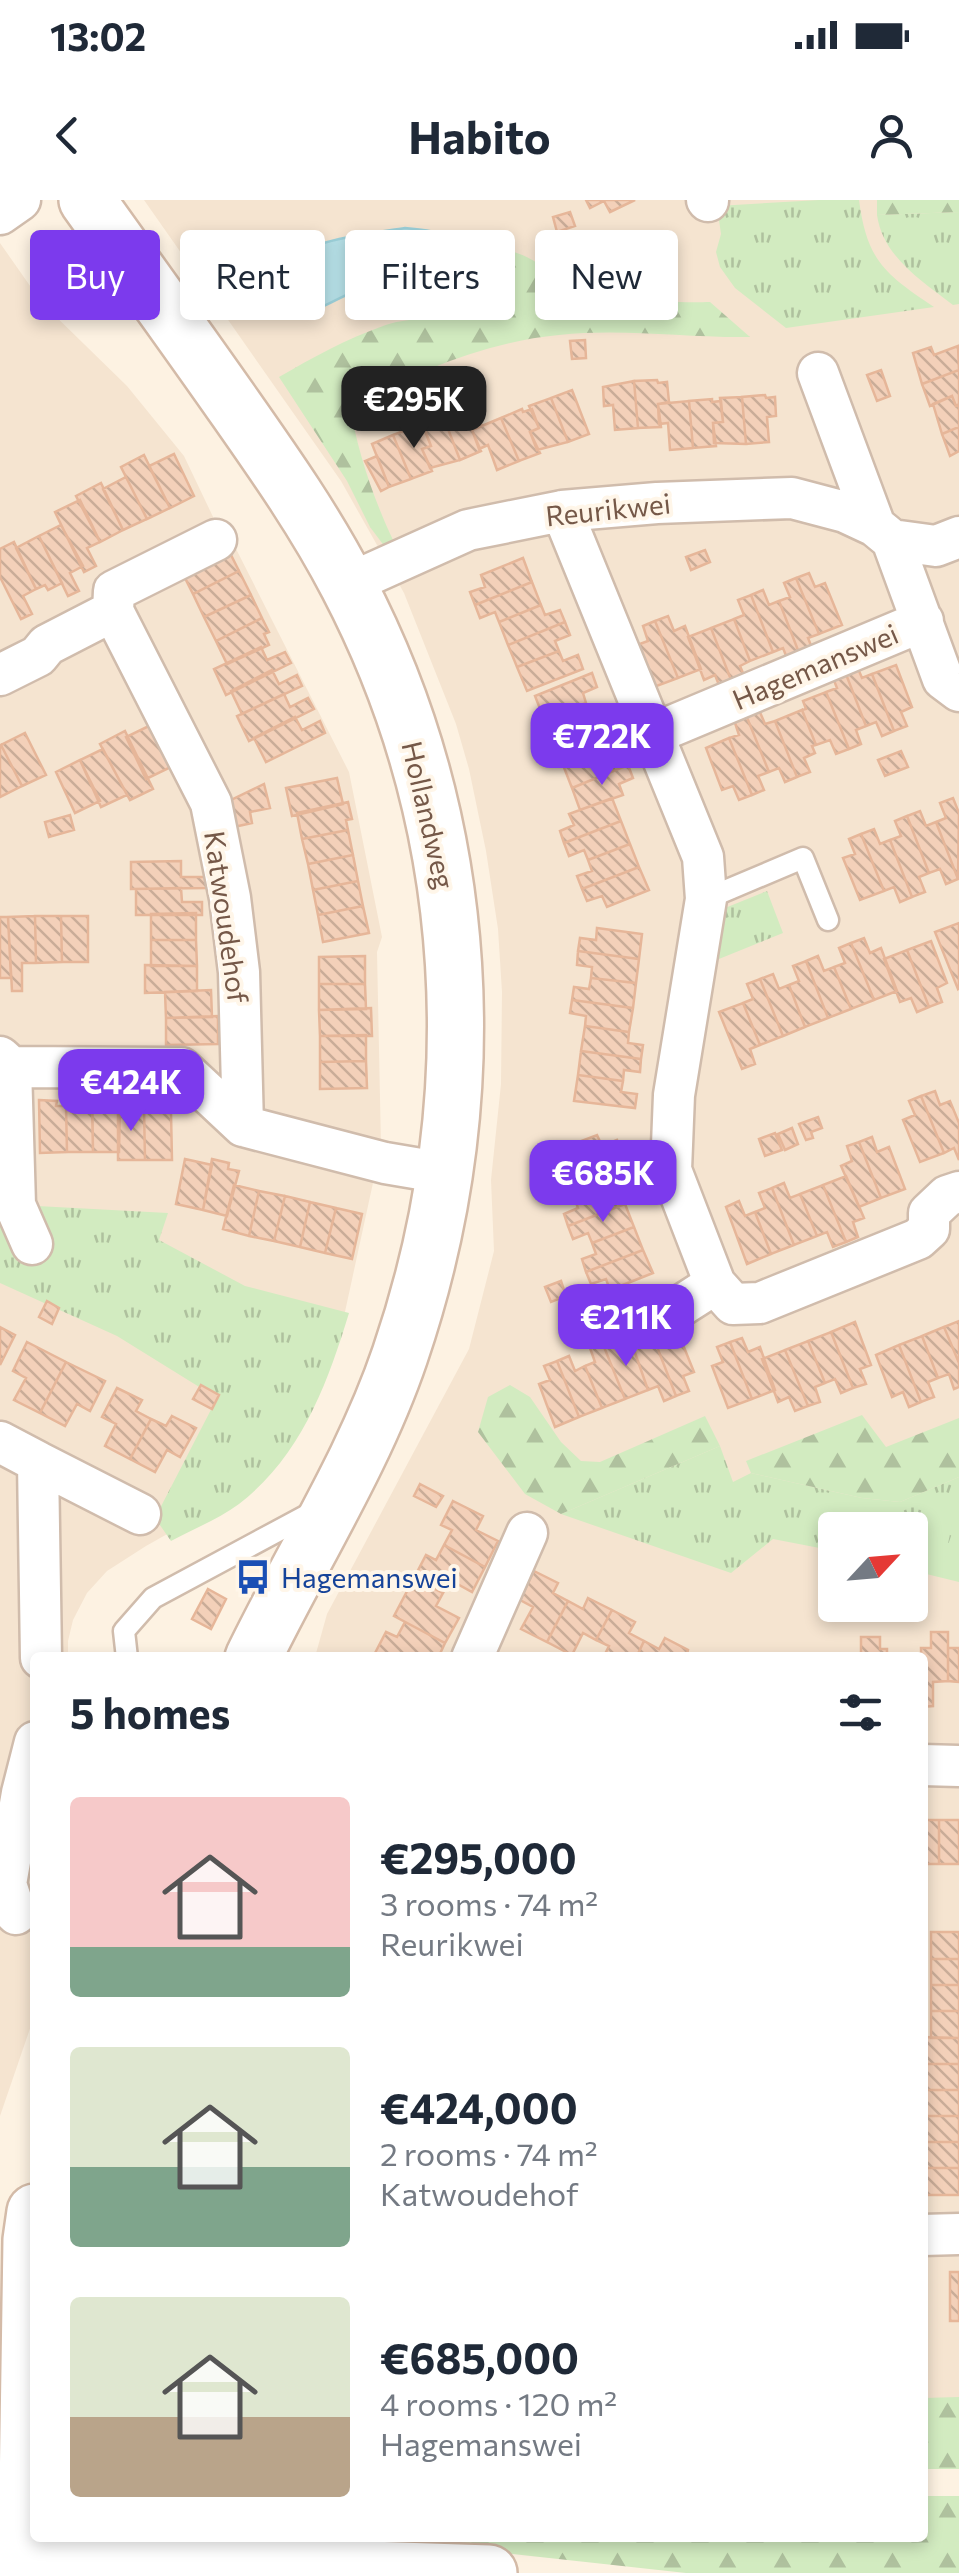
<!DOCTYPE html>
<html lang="en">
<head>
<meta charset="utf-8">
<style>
	:root { --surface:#fff; --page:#f6f6f7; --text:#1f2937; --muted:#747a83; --accent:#7c3aed }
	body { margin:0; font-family:Commissioner,sans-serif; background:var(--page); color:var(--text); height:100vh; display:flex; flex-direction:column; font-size:38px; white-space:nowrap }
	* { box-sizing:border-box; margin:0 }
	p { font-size:32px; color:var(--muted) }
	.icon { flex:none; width:55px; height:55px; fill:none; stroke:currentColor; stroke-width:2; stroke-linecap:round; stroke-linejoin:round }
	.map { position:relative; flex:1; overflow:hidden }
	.sheet { position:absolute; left:30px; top:1452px; width:898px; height:890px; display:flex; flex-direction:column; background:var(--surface); border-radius:10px; box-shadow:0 5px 15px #0003 }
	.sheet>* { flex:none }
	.hud { position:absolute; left:30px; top:30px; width:900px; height:90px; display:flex; gap:20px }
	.needle { width:65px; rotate:64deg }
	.fabs { position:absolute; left:818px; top:1312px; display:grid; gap:20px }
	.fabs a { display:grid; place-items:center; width:110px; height:110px; border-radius:10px; background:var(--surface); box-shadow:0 5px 15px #0003; font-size:50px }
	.price { position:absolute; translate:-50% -85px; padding:0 22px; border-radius:20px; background:var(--accent); color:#fff; font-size:32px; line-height:65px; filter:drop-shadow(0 2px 5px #0008) }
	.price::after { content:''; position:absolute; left:50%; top:60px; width:30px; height:22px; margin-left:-15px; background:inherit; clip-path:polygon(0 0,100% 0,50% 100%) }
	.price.on { background:#222; color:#fff }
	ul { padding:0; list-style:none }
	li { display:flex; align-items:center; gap:30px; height:250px; padding:0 40px }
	li span { display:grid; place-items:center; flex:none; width:280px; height:200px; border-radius:10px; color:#555 }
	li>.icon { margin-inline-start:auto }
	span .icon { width:120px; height:120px; fill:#fffc; stroke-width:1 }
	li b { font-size:42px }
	h2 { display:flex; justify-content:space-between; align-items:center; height:120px; padding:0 40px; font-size:42px }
	.chip { padding:0 35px; border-radius:10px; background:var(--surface); box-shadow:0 5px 15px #0003; font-size:35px; line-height:90px }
	.chip.on { background:var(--accent); color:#fff }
	.status { display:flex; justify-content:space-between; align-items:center; height:70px; padding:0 50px; background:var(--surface); direction:ltr }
	.status svg { height:28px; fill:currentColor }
	header { display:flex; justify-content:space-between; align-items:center; height:130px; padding:0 40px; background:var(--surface); font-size:45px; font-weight:700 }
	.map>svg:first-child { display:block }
</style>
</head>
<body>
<div class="status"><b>13:02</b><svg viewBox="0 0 49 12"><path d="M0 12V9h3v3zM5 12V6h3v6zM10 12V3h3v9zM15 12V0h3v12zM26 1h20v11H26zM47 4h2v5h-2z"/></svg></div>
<header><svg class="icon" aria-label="back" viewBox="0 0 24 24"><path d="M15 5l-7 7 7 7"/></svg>Habito<svg class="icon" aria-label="person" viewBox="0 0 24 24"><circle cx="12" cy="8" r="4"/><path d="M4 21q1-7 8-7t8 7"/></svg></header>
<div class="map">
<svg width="959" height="2373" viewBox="0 0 959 2373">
	<defs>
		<pattern id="grass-tufts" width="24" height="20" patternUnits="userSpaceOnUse" patternTransform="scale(2.5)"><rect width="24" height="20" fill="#d2ebc0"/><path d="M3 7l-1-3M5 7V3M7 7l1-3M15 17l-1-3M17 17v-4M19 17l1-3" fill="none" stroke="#afc19e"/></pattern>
		<pattern id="forest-firs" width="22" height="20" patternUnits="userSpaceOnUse" patternTransform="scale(2.5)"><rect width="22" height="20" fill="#d2ebc0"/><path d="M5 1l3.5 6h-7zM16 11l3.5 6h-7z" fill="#afc19e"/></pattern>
		<pattern id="building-back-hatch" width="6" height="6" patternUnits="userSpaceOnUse" patternTransform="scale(2.5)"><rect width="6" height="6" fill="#f3d0b9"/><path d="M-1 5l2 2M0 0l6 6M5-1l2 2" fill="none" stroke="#c9ac98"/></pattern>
	</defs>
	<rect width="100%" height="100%" fill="#fdf2e2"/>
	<!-- residential -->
	<path fill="#f5e4d0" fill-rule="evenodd" d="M144,0H959V2230H922V1458L315,1457L327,1414L469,1149L494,1051L491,980L501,884L502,792L498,729L486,651L469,569L456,524L404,393L341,281ZM835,1330H910V1405H835Z
		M0,43L42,103L127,186L184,256L225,342L231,339L349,572L382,737L377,752L381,946L338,1144L240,1293L146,1346L107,1371L87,1393L73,1420L68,1441V1457L35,1458V1814L0,1916Z"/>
	<!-- grass -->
	<path fill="url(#grass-tufts)" d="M819,0H859C867,61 885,74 934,107L786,128L735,88L720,67L716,52L721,34L717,6Z
		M959,12V104L953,105C922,81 883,57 877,15Z
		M767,691L783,733L714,761L720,710Z
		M0,1004L168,1013L159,1040L245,1086L349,1113C327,1185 301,1256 239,1304C219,1319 193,1329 171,1341L155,1318L217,1198L117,1136L0,1083Z
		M720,1246L733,1282L751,1273L862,1298L900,1302L959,1277V1382L910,1370V1330H835V1351L773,1339L731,1373L561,1314Z"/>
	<!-- forest -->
	<path fill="url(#forest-firs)" d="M877,0H959V12L877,15Z
		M506,50C533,55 546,71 568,84C597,101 676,103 710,102L750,137C687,138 622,128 559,135C484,142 417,173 350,204C356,248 374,300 393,340L385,347L370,327L347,281L279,177C312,158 346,139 383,126C406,117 435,121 458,108C482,94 483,64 506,50Z
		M510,1185L530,1197L561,1242L581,1261L600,1262L705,1216L720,1246L561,1314L525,1294L478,1232L488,1197Z
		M862,1215L886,1247L959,1218V1277L900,1302L862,1298L751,1273L746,1261Z
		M959,2197V2269H923V2198Z
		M923,2296H959V2373H686L365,2338H922Z"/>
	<!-- green -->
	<path fill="#d2ebc0" d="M840,1302L952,1325L944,1362L910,1353V1330H835V1334L831,1333Z"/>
	<!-- water -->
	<path fill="#b6e0e7" stroke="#9cd0d9" stroke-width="2.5" d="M405,28C428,30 447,30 457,51L450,75C422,89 387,83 357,91C338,96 319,114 298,111C283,109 277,96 271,84C282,40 367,34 405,28Z"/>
	<!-- building -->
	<path fill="url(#building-back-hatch)" stroke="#e6b699" stroke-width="2.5" d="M586,0H635L610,12L604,1L590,8Z
		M570,12L575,26L557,32L553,17Z
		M585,140L586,158L572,159L570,141Z
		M958,146L959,170L922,184L913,153L931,147L934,155Z
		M881,170L890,196L877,201L867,175Z
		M959,170V204L956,206L952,196L930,206L922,184Z
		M657,180L658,183L667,182L669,202L658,204L661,227L638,228L634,181Z
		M634,181L638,228L615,230L613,205L604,206L603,187Z
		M572,190L589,234L568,242L551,198Z
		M765,195L766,198L775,197L776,216L767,217L769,242L746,244L742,197Z
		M952,196L956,206L959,204V227L942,234L933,204Z
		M742,197L746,244L714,243L713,223L723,222L720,198Z
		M551,198L568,242L537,250L530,232L539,228L529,206Z
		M712,199V202L721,201L723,222L713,223L716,246L693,248L689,201Z
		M689,201L693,248L670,250L668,223L659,224L658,204Z
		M365,202L369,214L351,221L346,209Z
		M464,207L465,210L474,207L482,226L472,230L481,251L460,260L443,216Z
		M522,209L523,212L532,209L539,228L530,232L540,253L519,261L501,218Z
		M443,216L460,260L430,268L422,249L431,246L422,224Z
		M501,218L519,261L497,270L488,245L479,249L472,230Z
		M414,227L416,230L424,227L431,246L422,249L432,271L411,279L393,235Z
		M959,227V251L950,256L942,234Z
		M393,235L411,279L389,287L372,244Z
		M174,254L194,296L170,308L149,266Z
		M144,255L170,308L147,319L121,267Z
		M377,256L389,287L381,291L365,261Z
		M126,277L147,319L123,330L103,289Z
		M101,283L123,330L100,342L76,296Z
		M80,300L100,342L87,348L96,366L84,372L55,312Z
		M61,325L83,366L70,373L79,391L68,396L39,336Z
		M39,336L62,383L48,390L45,385L36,389L16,348Z
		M14,342L36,389L23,396L32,414L21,419L0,377V349Z
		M227,347L239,371L193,394L181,370Z
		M705,350L710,362L691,370L686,357Z
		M523,358L532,382L475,405L470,392L485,387L481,375Z
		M239,371L251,395L204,417L193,394Z
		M809,373L815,387L825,383L842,425L819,434L796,378Z
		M796,378L819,434L808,438L814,453L801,458L779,401L790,397L784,383Z
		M532,382L541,405L499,422L495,412L480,418L475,405Z
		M763,390L769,405L779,401L801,458L789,463L783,448L773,452L751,395Z
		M251,395L262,418L216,441L204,417Z
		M751,395L773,452L750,461L734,419L744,415L738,400Z
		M541,405L545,415L560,410L565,422L508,445L499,422Z
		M668,416L674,431L685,426L701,469L678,478L655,421Z
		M262,418L269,432L264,434L269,445L227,464L216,441Z
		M734,419L750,461L740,466L746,480L733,485L711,428Z
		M655,421L678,478L654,487L637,445L648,441L643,426Z
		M565,422L570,435L555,441L559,451L517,467L508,445Z
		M711,428L733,485L721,490L715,475L704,480L688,437Z
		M261,447L267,460L285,452L291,463L226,495L214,469Z
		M559,451L563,461L578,455L583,469L527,491L517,467Z
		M856,464L862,478L872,474L894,531L882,536L876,522L866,526L844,469Z
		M896,465L912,507L901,512L907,526L894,531L872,474Z
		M844,469L866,526L856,530L861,544L849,549L826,492L837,488L831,473Z
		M272,470L279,484L297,475L302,486L242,514L231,491Z
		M592,473L597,487L583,493L586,503L544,519L535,496Z
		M826,492L849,549L836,554L830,540L816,545L802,510L806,509L803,501Z
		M284,494L290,507L308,498L314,509L249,541L237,516Z
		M586,503L591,513L605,507L610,520L554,542L544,519Z
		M759,510L765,524L775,521L797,577L785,582L779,568L769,572L746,515Z
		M802,510L816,545L812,546L815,553L804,558L810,572L797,577L775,521Z
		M746,515L769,572L758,576L764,590L752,595L729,538L739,535L734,520Z
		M295,517L302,530L320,521L325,533L266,562L254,538Z
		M610,520L615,533L601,538L605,549L563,565L554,542Z
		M151,525L171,567L146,579L126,537Z
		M125,531L153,589L130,600L100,544Z
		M25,533L46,575L22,586L1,545Z
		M729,538L752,595L739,600L733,586L722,590L706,548Z
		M1,545L22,586L0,597V546Z
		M103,549L127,595L101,607L80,560Z
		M605,549L609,559L623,553L628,565L572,588L563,565Z
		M901,551L908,567L885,576L878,560Z
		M80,560L100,601L75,613L56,572Z
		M628,565L633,578L619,584L623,595L580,610L572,588Z
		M337,578L343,604L292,616L286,588Z
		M264,584L270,608L250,612L252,623L234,627L227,602Z
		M612,598L621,621L564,643L560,631L574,625L569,614Z
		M953,598L959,613L958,679L936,622L946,618L940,603Z
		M348,602L352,619L346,620L348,630L302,639L297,613Z
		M920,611L926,626L936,622L958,679L946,684L940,669L929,673L907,616Z
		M70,615L74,630L49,637L45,622Z
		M907,616L929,673L919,677L925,692L912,697L890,640L901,636L895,621Z
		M621,621L630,644L588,660L584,650L569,656L564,643Z
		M874,629L880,644L890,640L912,697L900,702L894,687L884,691L861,634Z
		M348,630L353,655L308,664L302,639Z
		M861,634L884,691L860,700L843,658L855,654L849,639Z
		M630,644L639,667L582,689L577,676L592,671L588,660Z
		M353,655L358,681L313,690L308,664Z
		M181,661V677H207V688L131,689V662Z
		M639,667L649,690L607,707L602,696L587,701L582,689Z
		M358,681L363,706L318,715L313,690Z
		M181,688L182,702H202V715H136V689Z
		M363,706L369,733L323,742L318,715Z
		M196,713V740H151V714Z
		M35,716L36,763H22V791H12L8,717Z
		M35,716H61L62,762L36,763Z
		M61,716H88V762H62Z
		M0,717H8L11,778H0Z
		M959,723V788L958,789L935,732Z
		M597,728L642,734L639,759L578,751L580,738L596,740Z
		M864,738L870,753L881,748L897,791L874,800L851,743Z
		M151,740H196L197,766H151Z
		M931,741L947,783L937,788L942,802L929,807L907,750Z
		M851,743L874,800L851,809L834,767L845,763L839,748Z
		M907,750L929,807L917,812L911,798L900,802L884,759Z
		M578,751L639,759L636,783L591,778L592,767L577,765Z
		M365,756V784H319V757Z
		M818,756L824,771L834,767L851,809L828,818L806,761Z
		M806,761L828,818L805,827L789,785L799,781L793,766Z
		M145,765L197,766V791L145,793Z
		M773,774L779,789L789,785L805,827L783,836L760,779Z
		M591,778L636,783L633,808L572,800L574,787L589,789Z
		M760,779L783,836L760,845L743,803L753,799L747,784Z
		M319,784H365L366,809L319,810Z
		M211,790L212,817L166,818L165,792Z
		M572,800L633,808L629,832L585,826L586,816L570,813Z
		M743,803L760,845L750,849L755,864L742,869L719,812Z
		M371,808L372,836H320L319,810Z
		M218,816V844L166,845V818Z
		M585,826L629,832L628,843L643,845L641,859L581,851Z
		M366,835V861L320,862V836Z
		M581,851L641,859L640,872L624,870L623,881L578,875Z
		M366,861L367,888L320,889V862Z
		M578,875L623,881L621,892L637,894L635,908L574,901Z
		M82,878H92L93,952H67L66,906H82Z
		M935,891L940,905L950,901L959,923V960L954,948L944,953L921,896Z
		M921,896L944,953L920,962L903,920L915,915L909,901Z
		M39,900L57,901L56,906H66L67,952L40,953Z
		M120,905L119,952H93L92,906Z
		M118,908H144L145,960H118Z
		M144,908H160V913H171L172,960H145Z
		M818,917L822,928L811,932L813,938L806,940L799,924Z
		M792,928L798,944L785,950L778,934Z
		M775,933L782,950L765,956L759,939Z
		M597,935L602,946L617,940L622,953L565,975L555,951Z
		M872,937L877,952L889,947L905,989L881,998L859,942Z
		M859,942L881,998L859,1007L841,966L852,961L847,946Z
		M622,953L627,965L612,971L616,981L574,997L565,975Z
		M185,959L212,965L203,1010L176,1004Z
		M212,959L229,963L228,969L239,971L227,1016L203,1010Z
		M846,976L864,1018L853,1022L858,1037L846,1042L823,985Z
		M616,981L625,1004L568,1026L564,1014L578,1008L574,997Z
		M784,983L790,998L800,994L817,1036L794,1045L772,988Z
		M234,985L259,991L249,1036L223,1029Z
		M823,985L846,1042L833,1047L827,1032L817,1036L800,994Z
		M772,988L794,1045L771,1054L755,1012L765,1008L759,993Z
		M259,991L285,996L274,1041L249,1036Z
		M285,996L310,1002L300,1047L274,1041Z
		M739,1001L745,1016L755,1012L771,1054L747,1064L726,1007Z
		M310,1002L336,1008L325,1053L300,1047Z
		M625,1004L634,1027L592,1043L588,1033L573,1039L568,1026Z
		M336,1008L362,1014L352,1059L325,1053Z
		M634,1027L643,1050L586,1072L582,1059L596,1054L592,1043Z
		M643,1050L653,1073L610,1090L606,1079L591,1084L586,1072Z
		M561,1081L566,1096L551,1102L545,1087Z
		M47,1101L59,1108L52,1124L39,1117Z
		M959,1121V1163L944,1127Z
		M855,1122L871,1165L860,1169L866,1184L853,1188L831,1132Z
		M0,1127L15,1135L0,1165Z
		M944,1127L959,1163V1187L954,1189L949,1174L938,1178L922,1136Z
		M677,1130L694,1172L683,1176L689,1191L676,1196L654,1139Z
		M831,1132L853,1188L841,1193L835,1179L825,1183L808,1141Z
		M922,1136L938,1178L928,1182L934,1197L921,1202L899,1145Z
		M615,1138L621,1152L633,1147L648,1190L625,1199L602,1142Z
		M742,1138L748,1152L760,1147L775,1190L752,1199L730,1142Z
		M654,1139L676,1196L664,1201L658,1186L648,1190L633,1147Z
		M808,1141L825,1183L815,1187L820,1202L808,1206L785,1150Z
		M27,1142L66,1162L40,1213L14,1200L26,1178L13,1171Z
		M602,1142L625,1199L602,1208L585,1166L595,1162L590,1148Z
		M730,1142L752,1199L728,1208L712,1166L723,1162L717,1147Z
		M899,1145L921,1202L909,1207L903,1192L892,1197L876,1155Z
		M785,1150L808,1206L795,1211L789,1197L778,1202L762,1159Z
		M569,1156L575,1171L585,1166L602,1208L579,1217L557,1161Z
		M557,1161L579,1217L555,1227L539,1184L550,1180L544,1166Z
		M66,1162L105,1181L90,1211L77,1204L65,1226L40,1213Z
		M201,1185L219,1195L212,1209L193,1199Z
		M117,1188L142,1200L136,1211L151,1219L130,1259L105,1246L116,1224L102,1217Z
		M172,1216L196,1228L180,1257L167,1250L155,1272L130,1259L151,1219L166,1226Z
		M420,1284L443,1296L436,1307L414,1296Z
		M453,1301L483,1316L476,1330L498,1341L485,1367L444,1345L452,1330L441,1325Z
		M444,1345L485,1367L472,1392L450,1380L443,1393L414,1378L426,1355L436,1360Z
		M534,1371L558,1383L553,1393L568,1401L547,1442L521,1429L533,1407L520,1400Z
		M414,1378L443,1393L436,1406L459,1418L445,1443L394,1416Z
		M208,1389L226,1399L211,1429L192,1419Z
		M588,1398L612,1410L596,1440L583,1433L572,1455L547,1442L568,1401L583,1409Z
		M612,1410L635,1422L629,1433L644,1441L636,1458H603L609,1446L596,1440Z
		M405,1422L445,1443L438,1458L374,1455L386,1432L397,1437Z
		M931,1432H948V1481L933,1482V1506L922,1507L921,1448H931Z
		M861,1437H880V1449H887V1458H861Z
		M665,1438L688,1450L686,1458H636L644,1441L659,1449Z
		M948,1448H959V1482L948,1481Z
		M922,1620H939V1664H922Z
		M939,1620H959V1664H939Z
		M931,1732H959V1759H931Z
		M931,1759H959V1785H931Z
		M931,1785H959V1811H931Z
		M931,1811H959V1838H931Z
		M922,1837L959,1838V1864H922Z
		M922,1864H959V1890H922Z
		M922,1890H959V1916H922Z
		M922,1916H959V1942H922Z
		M922,1942H959V1968H922Z
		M922,1968H959V1995H922Z
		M950,2072H959V2121H950Z"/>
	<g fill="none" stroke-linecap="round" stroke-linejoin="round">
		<defs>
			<path id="lane" d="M706,699L803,658L828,720
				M127,1458L124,1431L153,1398L313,1312"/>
			<path id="street" d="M707,0L708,1
				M0,14L20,0
				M818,173L875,326
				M562,311L703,657L706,699L674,895L671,970L715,1084L733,1104L760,1103L918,1039L929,1029V1013L947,996L959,992
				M892,340L943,479L959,491
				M348,384L468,330L562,311L657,303L792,298L845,312L875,326L892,340L936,346L959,337
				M0,475L38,456L47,445L113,411L114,391L216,340
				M653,534L923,421
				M0,857L11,867L181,868L243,926L239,772L230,698L211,603L113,411
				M11,867L15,1005L32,1044
				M243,926L385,963L444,973
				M627,1121L679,1107L715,1084
				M0,1242L38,1262L41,1458
				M38,1262L140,1314
				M472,1458L527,1333
				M922,1565L959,1566
				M16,1714L6,1684L22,1593L35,1542
				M922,2035L959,2034"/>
			<path id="secondary" d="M87,0C137,70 187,139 236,209C276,266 316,323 348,385C473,624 487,900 400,1155C364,1261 302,1357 253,1458
				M0,2360L68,2359L489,2373
				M30,2373L26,2359L31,2040L35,2012"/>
		</defs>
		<!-- lane casing -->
		<use href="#lane" stroke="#d0bcac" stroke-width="25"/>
		<!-- street casing -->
		<use href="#street" stroke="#d0bcac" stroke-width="45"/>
		<!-- secondary casing -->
		<use href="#secondary" stroke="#d4bba8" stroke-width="60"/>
		<!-- lane -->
		<use href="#lane" stroke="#fff" stroke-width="20"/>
		<!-- street -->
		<use href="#street" stroke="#fff" stroke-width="40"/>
		<!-- secondary -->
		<use href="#secondary" stroke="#fff" stroke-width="55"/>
	</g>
	<!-- icons -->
	<defs>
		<symbol id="bus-bare" viewBox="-9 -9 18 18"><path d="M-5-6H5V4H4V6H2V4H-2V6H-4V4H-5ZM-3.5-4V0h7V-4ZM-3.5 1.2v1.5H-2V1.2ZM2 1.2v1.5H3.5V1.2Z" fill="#1a4fb4" stroke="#fff6e9" stroke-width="2.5" paint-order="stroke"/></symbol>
	</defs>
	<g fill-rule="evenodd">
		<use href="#bus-bare" x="228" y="1352" width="50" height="50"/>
	</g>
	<g text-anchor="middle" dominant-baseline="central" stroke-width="8" stroke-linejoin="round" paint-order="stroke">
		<!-- street labels -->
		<g font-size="28" fill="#755848" stroke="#fff6e9">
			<text transform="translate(608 309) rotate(-6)">Reurikwei</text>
			<text transform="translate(815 466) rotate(-23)">Hagemanswei</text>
			<text transform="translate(429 615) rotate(77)">Hollandweg</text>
			<text transform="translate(227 717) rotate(82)">Katwoudehof</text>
		</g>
		<!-- transit labels -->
		<g font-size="28" fill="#164399" stroke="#fff6e9" text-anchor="start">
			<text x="281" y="1377">Hagemanswei</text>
		</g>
	</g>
</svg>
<div class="fabs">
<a><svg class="needle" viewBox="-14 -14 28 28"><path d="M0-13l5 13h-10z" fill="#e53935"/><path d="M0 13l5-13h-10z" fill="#747a83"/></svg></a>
</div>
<b class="price on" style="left:414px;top:251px">€295K</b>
<b class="price" style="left:602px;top:588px">€722K</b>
<b class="price" style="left:131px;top:934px">€424K</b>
<b class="price" style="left:603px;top:1025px">€685K</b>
<b class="price" style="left:626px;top:1169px">€211K</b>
<div class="hud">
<a class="chip on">Buy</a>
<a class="chip">Rent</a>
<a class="chip">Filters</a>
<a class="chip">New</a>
</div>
<section class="sheet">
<h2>5 homes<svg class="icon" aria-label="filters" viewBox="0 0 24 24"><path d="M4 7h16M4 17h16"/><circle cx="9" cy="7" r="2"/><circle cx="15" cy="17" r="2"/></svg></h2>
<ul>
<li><span style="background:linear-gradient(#f6c9c9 75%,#7fa58c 0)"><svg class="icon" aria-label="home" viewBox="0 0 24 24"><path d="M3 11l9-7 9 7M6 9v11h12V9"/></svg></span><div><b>€295,000</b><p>3 rooms · 74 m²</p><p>Reurikwei</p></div></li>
<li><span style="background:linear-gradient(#dfe7d0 60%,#7fa58c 0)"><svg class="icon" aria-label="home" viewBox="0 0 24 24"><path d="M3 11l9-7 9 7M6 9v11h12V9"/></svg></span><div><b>€424,000</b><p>2 rooms · 74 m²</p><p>Katwoudehof</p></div></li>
<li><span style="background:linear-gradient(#dfe7d0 60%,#b9a48a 0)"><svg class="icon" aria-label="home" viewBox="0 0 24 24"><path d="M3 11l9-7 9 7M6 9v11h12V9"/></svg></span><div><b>€685,000</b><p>4 rooms · 120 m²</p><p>Hagemanswei</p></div></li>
</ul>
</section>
</div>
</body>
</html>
